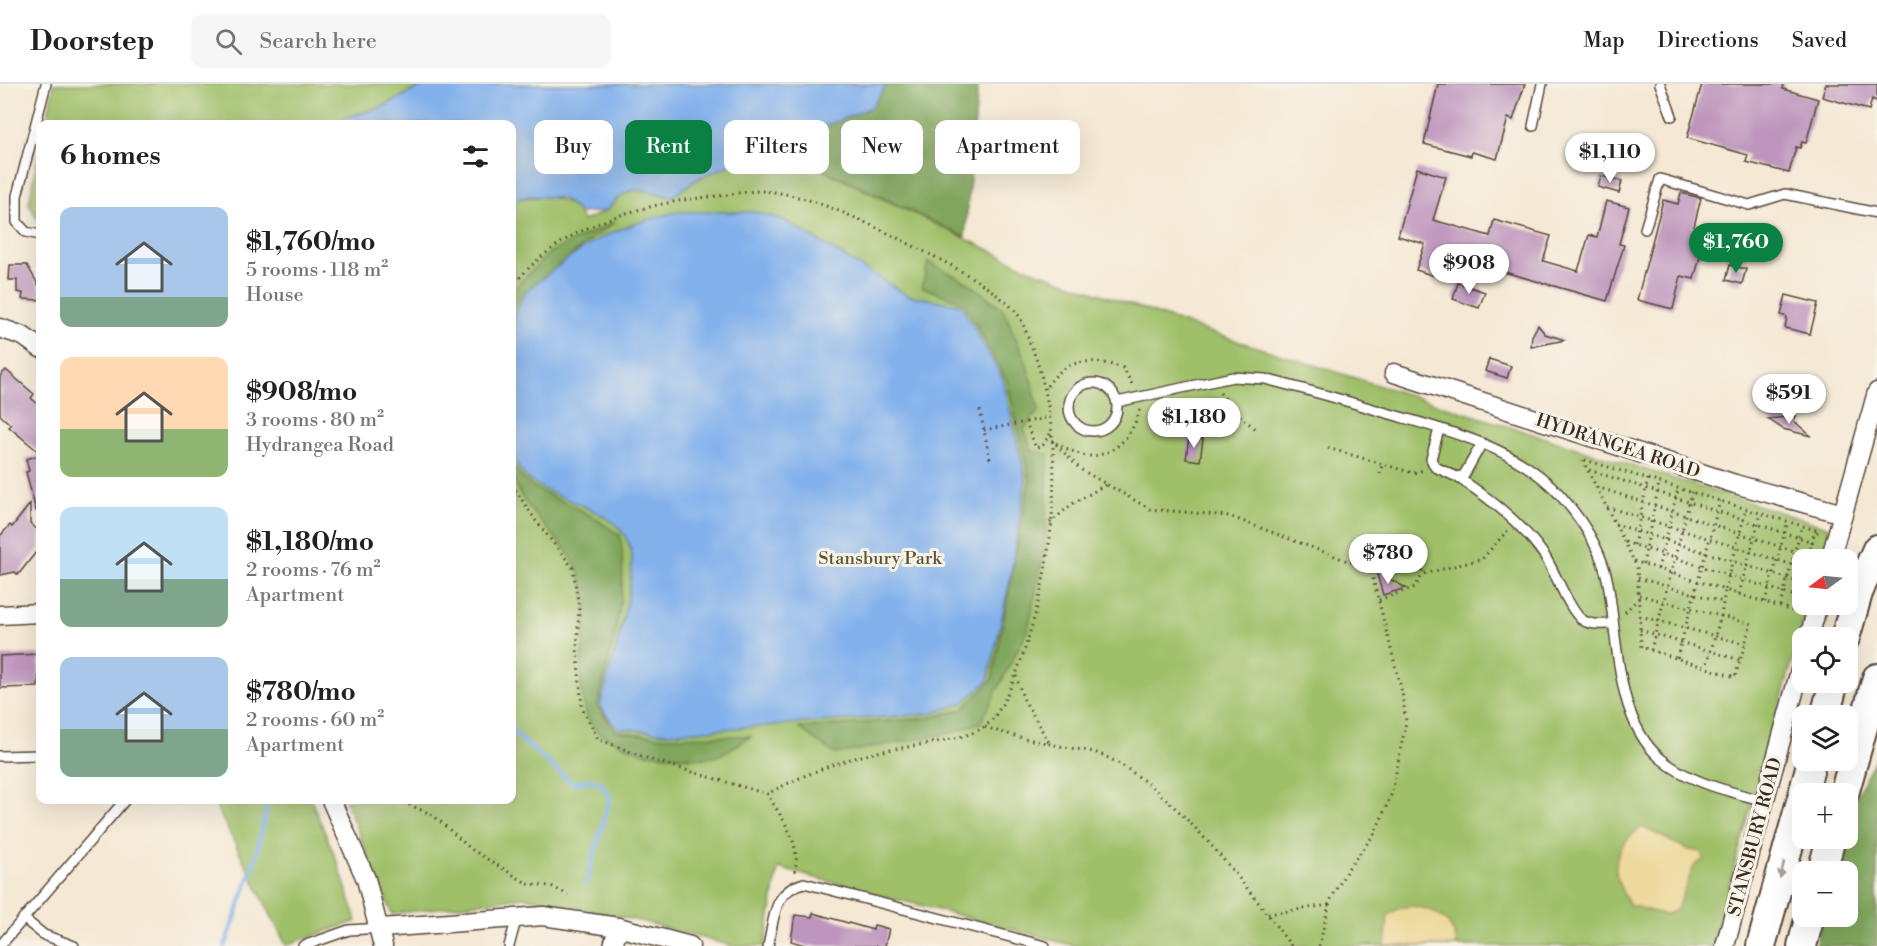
<!DOCTYPE html>
<html lang="en">
<head>
<meta charset="utf-8">
<style>
	:root { --surface:#fff; --page:#f6f6f6; --text:#202124; --muted:#757577; --line:#e0e0e0; --accent:#0b8043 }
	body { margin:0; font-family:"Libre Bodoni",serif; background:var(--page); color:var(--text); height:100vh; display:flex; flex-direction:column; font-size:22px; white-space:nowrap }
	* { box-sizing:border-box; margin:0 }
	p { font-size:20px; color:var(--muted) }
	.icon { flex:none; width:33px; height:33px; fill:none; stroke:currentColor; stroke-width:2; stroke-linecap:round; stroke-linejoin:round }
	.map { position:relative; flex:1; overflow:hidden }
	.drawer { position:absolute; left:36px; top:36px; width:480px; height:684px; display:flex; flex-direction:column; background:var(--surface); border-radius:12px; box-shadow:0 6px 24px #0002 }
	.drawer>* { flex:none }
	.hud { position:absolute; left:534px; top:36px; width:570px; height:54px; display:flex; gap:12px }
	.needle { width:39px; rotate:255deg }
	.fabs { position:absolute; left:1792px; top:465px; display:grid; gap:12px }
	.fabs a { display:grid; place-items:center; width:66px; height:66px; border-radius:12px; background:var(--surface); box-shadow:0 6px 24px #0002; font-size:30px }
	.price { position:absolute; translate:-50% -51px; padding:0 14px; border-radius:21px; background:#fff; color:#222; font-size:20px; line-height:39px; filter:drop-shadow(0 2px 3px #0008) }
	.price::after { content:''; position:absolute; left:50%; top:36px; width:18px; height:14px; margin-left:-9px; background:inherit; clip-path:polygon(0 0,100% 0,50% 100%) }
	.price.current { background:var(--accent); color:#fff }
	ul { padding:0; list-style:none }
	li { display:flex; align-items:center; gap:18px; height:150px; padding:0 24px }
	li span { display:grid; place-items:center; flex:none; width:168px; height:120px; border-radius:12px; color:#555 }
	li>.icon { margin-inline-start:auto }
	span .icon { width:72px; height:72px; fill:#fffc; stroke-width:1 }
	li b { font-size:26px }
	h2 { display:flex; justify-content:space-between; align-items:center; height:72px; padding:0 24px; font-size:26px }
	.tag { padding:0 21px; border-radius:12px; background:var(--surface); box-shadow:0 6px 24px #0002; font-size:21px; line-height:54px }
	.tag.current { background:var(--accent); color:#fff }
	header { display:flex; align-items:center; gap:36px; box-sizing:border-box; height:84px; padding:0 30px; background:var(--surface); border-bottom:2px solid var(--line) }
	header strong { font-size:28px }
	nav { display:flex; gap:33px; margin-inline-start:auto; font-size:21px }
	.search { width:420px; height:54px; background:var(--page); display:flex; align-items:center; gap:15px; box-sizing:border-box; padding:0 21px; border-radius:12px; color:var(--muted); font-size:22px }
	.map>svg:first-child { display:block }
</style>
</head>
<body>
<header>
<strong>Doorstep</strong>
<div class="search"><svg class="icon" aria-label="search" viewBox="0 0 24 24"><circle cx="10" cy="10" r="6"/><path d="M15 15l6 6"/></svg>Search here</div>
<nav><a>Map</a><a>Directions</a><a>Saved</a></nav>
</header>
<div class="map">
<svg width="1877" height="862" viewBox="0 0 1877 862">
	<rect width="100%" height="100%" fill="#f7f3e8"/>
	<filter id="ink" filterUnits="userSpaceOnUse"><feTurbulence type="fractalNoise" baseFrequency=".0167" numOctaves="2"/><feDisplacementMap in="SourceGraphic" scale="12" xChannelSelector="R" yChannelSelector="G"/><feConvolveMatrix kernelMatrix="1 2 1 2 8 2 1 2 1" color-interpolation-filters="sRGB"/></filter>
	<filter id="wash" filterUnits="userSpaceOnUse"><feTurbulence type="fractalNoise" baseFrequency=".008" numOctaves="4" result="noise"/><feDisplacementMap in="SourceGraphic" scale="24" xChannelSelector="R" yChannelSelector="G"/><feGaussianBlur stdDeviation="1.35" result="paint"/><feColorMatrix in="noise" values="0 0 0 0 0 0 0 0 0 0 0 0 0 0 0 0 0 1.4 0 .05"/><feComposite in="paint" operator="in"/></filter>
	<g filter="url(#wash)">
		<rect width="100%" height="100%" fill="#f5e8d4"/>
		<!-- green -->
		<path fill="#9fbf68" stroke="#6d7443" stroke-width="1.5" d="M54,0H426L382,23L324,40H46Z
			M773,62L1029,185L1206,247L1830,444L1821,475L1803,476V520L1808,521L1712,862H1075L778,784L765,862H732L640,837L525,813L392,830L345,716H512V117C538,110 570,109 583,137L606,127L618,112L640,104L671,113L701,93Z
			M40,65V136L37,135L29,119Z
			M213,716H311L337,777L357,837L286,861Z"/>
		<!-- forest -->
		<path fill="#7fa65c" stroke="#5d683d" stroke-width="1.5" d="M887,0H978L965,153L774,62L872,23Z
			M615,138L585,160L522,214L512,241V207L550,168Z
			M928,178L969,199L1003,225L1027,280L1039,326L1024,345L1032,367L1048,370L1045,463L1028,545L981,638L951,649L835,670L799,644L930,634L963,625L992,596L1030,395L1007,297L964,219L922,203Z
			M512,380C528,408 554,411 580,426C594,433 607,443 620,451C630,509 610,565 598,622L615,647L664,653L752,652C741,658 729,667 717,672C705,677 668,671 653,670C641,669 631,664 619,659C608,654 596,650 590,638C568,596 595,538 581,494C569,454 511,424 512,380Z
			M1877,672V862H1815L1823,833L1848,832V788L1836,787L1845,755L1848,754C1848,724 1863,698 1877,672Z"/>
		<!-- sand -->
		<path fill="#eeda9e" stroke="#94825e" stroke-width="1.5" d="M1642,743L1689,766L1701,768L1704,775L1694,782L1676,827L1665,831L1630,821C1610,791 1609,765 1642,743Z
			M1412,822C1435,825 1455,837 1457,862H1385L1388,831L1398,825Z"/>
		<!-- water -->
		<path fill="#82b1ec" stroke="#5e6e85" stroke-width="1.5" d="M426,0H887L872,23L701,93L671,113C640,104 628,99 606,127L580,129L562,114L529,112L512,117V40H324L382,23Z
			M677,128H755L784,136L907,211L961,221L1003,295L1026,395L1010,496L988,597L963,619L931,630L666,649L616,644L600,622C609,586 637,500 631,467C622,421 552,420 524,391C506,371 512,343 512,317C512,288 507,235 524,210C529,203 541,196 548,190C595,153 619,142 677,128Z"/>
		<g fill="none" stroke-linecap="round" stroke-linejoin="round">
			<!-- stream -->
			<path stroke="#82b1ec" stroke-width="4.5" d="M512,644L515,650L573,700L587,696L601,699L610,714L586,800
				M225,862L254,779L268,716"/>
		</g>
		<g id="blocks">
			<!-- building -->
			<path fill="#be95bd" d="M1438,0H1525L1513,36L1508,34L1497,75L1472,68L1471,72L1424,60Z
				M1702,0H1784L1783,5L1818,15L1806,59L1802,58L1800,64L1796,63L1789,89L1746,78L1748,71L1687,54Z
				M1826,0H1877V17L1872,15L1869,26L1822,13Z
				M1417,84L1446,93L1433,136L1490,152L1494,136L1551,152L1543,177L1578,187L1589,151L1597,153L1606,117L1629,123L1619,160L1624,161L1607,217L1451,173L1444,195L1416,186L1425,160L1398,152Z
				M1601,92L1622,97L1619,109L1598,103Z
				M1681,109L1701,114L1690,159L1703,162L1694,195L1681,192L1673,225L1637,216L1663,116L1678,120Z
				M10,181H27L40,204V216L22,215L23,209L17,208V196H9Z
				M1730,181L1746,185L1742,200L1726,196Z
				M1458,199L1485,208L1479,224L1453,215Z
				M1786,211L1818,219L1810,250L1785,244L1787,233L1781,231Z
				M1538,241L1545,250L1565,256L1531,263L1532,252Z
				M1489,275L1511,282L1507,294L1485,287Z
				M6,286L34,310L31,314L40,322V369L9,343L11,341L0,331V292Z
				M1796,332L1794,337L1811,352L1783,345L1768,335Z
				M1189,353L1203,355L1200,377L1186,375Z
				M40,371V427H36L26,388L29,387L26,375Z
				M30,420V439L40,448V463L18,491L15,488L0,491V452L10,441L12,443Z
				M1376,487L1406,504L1383,511Z
				M40,570L38,603L0,604V572Z
				M813,829L873,846L874,841L889,845L885,862H808L791,857L795,831L812,833Z"/>
		</g>
	</g>
	<g filter="url(#ink)">
		<use href="#blocks" fill-opacity="0" stroke="#574639" stroke-width="1.5"/>
		<g fill="none" stroke-linecap="round" stroke-linejoin="round">
			<defs>
				<path id="service" d="M1660,0L1672,32
					M1533,42L1542,0
					M1645,145L1660,95L1749,121L1785,110L1877,129
					M40,151L26,148L17,138V112L46,0
					M1069 323a24 24 0 1 1 48 0a24 24 0 1 1-48 0Z
					M1117,318L1233,293L1265,295C1304,305 1344,316 1383,328C1445,346 1517,362 1561,412C1583,437 1602,467 1608,499C1618,554 1615,635 1660,674C1689,699 1729,707 1764,717
					M1439,345L1431,375L1435,383L1457,393L1464,391L1482,359
					M1457,393C1490,414 1521,438 1544,471C1555,487 1568,524 1581,535C1590,542 1603,540 1613,540
					M0,672L40,671
					M23,834L44,851L74,862
					M0,862L125,716
					M303,862L349,846L381,844
					M509,862L517,833
					M768,862C775,833 772,808 804,799L1045,862"/>
				<path id="minor" d="M0,244L23,252L40,264
					M1394,289L1735,400L1843,430
					M1830,476L1877,308
					M0,531L40,529
					M1809,554L1818,520
					M331,716L366,795L383,862
					M381,844L543,832L618,843L690,862
					M613,862L618,843
					M1725,862L1803,575"/>
				<path id="primary" d="M1845,554L1858,509L1877,465
					M1825,632L1834,598
					M1803,710L1812,676
					M1844,710L1877,594
					M1822,788L1831,754
					M1761,862L1803,710
					M1802,862L1810,832"/>
			</defs>
			<!-- service casing -->
			<use href="#service" stroke="#574639" stroke-width="12"/>
			<!-- minor casing -->
			<use href="#minor" stroke="#574639" stroke-width="21"/>
			<!-- primary casing -->
			<use href="#primary" stroke="#574639" stroke-width="32"/>
			<!-- path -->
			<path stroke="#574639" stroke-width="3" stroke-dasharray="1.5 4.5" stroke-linecap="butt" d="M512,203C561,140 642,119 719,112C733,110 748,107 762,107C810,109 874,142 917,164C946,178 1000,206 1019,232C1024,240 1027,252 1031,261C1062,339 1058,433 1039,515C1032,544 1009,627 984,643C959,659 900,662 870,670C835,678 799,693 767,710
				M1047,302C1067,273 1091,274 1123,284L1133,302
				M1220,309L1242,334L1256,345
				M980,326L990,376
				M1026,338L1050,333
				M984,346L1026,338L1036,364L1043,361L1051,348
				M1052,356L1080,385L1150,425L1229,432L1345,476L1370,483L1418,472L1423,490L1482,475L1508,446
				M1056,359C1064,363 1078,371 1087,372C1116,373 1133,350 1140,325
				M1328,364L1413,389L1424,386
				M1589,386L1813,458
				M1380,390L1382,381
				M512,401L536,437L573,484L579,524L577,565L582,624L598,655L652,676L767,710C782,734 803,761 794,790
				M1597,403L1809,472
				M1607,423L1803,484
				M1050,439L1072,420L1107,400
				M1615,440L1802,499
				M1625,458L1798,513
				M1634,461L1648,395
				M1634,477L1725,506L1746,425
				M1643,480L1659,399
				M1658,485L1678,405
				M1638,494L1723,518
				M1803,494L1794,527L1725,506L1721,532L1751,540L1735,593L1641,563L1637,483L1582,375L1819,447L1814,450L1808,476
				M1739,510L1761,429
				M1639,511L1721,532L1706,583
				M1379,516L1415,503L1423,490
				M1765,518L1788,437
				M1780,522L1802,441
				M1625,528L1639,514
				M1640,532L1745,560
				M1640,546L1740,576
				M1651,566L1692,408
				M1677,574L1720,417
				M1016,592L1023,614L1050,660
				M985,643C1011,652 1037,657 1064,663C1075,665 1089,666 1100,670C1170,700 1246,801 1291,862
				M398,716L433,731L471,765L528,800L551,802L568,811
				M1268,830L1329,821
				M1319,862L1330,817L1347,786L1375,749L1392,709L1406,638L1402,608L1370,483"/>
			<!-- service -->
			<use href="#service" stroke="#fff" stroke-width="9"/>
			<!-- minor -->
			<use href="#minor" stroke="#fff" stroke-width="18"/>
			<!-- primary -->
			<use href="#primary" stroke="#fff" stroke-width="28"/>
		</g>
		<!-- one-way arrows -->
		<defs><path id="oneway-solid" d="M-6-.8H1V-3.2L6.5 0L1 3.2V.8H-6Z" transform="scale(1.5)"/></defs>
		<use fill="#a79f9a" href="#oneway-solid" transform="translate(1782 786) rotate(105)"/>
	</g>
	<g text-anchor="middle" dominant-baseline="central" stroke-width="6" stroke-linejoin="round" paint-order="stroke">
		<!-- street labels -->
		<g font-size="18" fill="#3b2a1e" stroke="#f7f3e8">
			<text transform="translate(1618 362) rotate(18)">HYDRANGEA ROAD</text>
			<text transform="translate(1755 753) rotate(-75)">STANSBURY ROAD</text>
		</g>
		<!-- park labels -->
		<g font-size="18" fill="#595734" stroke="#f7f3e8">
			<text x="880" y="474">Stansbury Park</text>
		</g>
	</g>
</svg>
<div class="fabs">
<a><svg class="needle" viewBox="-14 -14 28 28"><path d="M0-13l5 13h-10z" fill="#e53935"/><path d="M0 13l5-13h-10z" fill="#757577"/></svg></a>
<a><svg class="icon" aria-label="locate" viewBox="0 0 24 24"><circle cx="12" cy="12" r="6"/><path d="M12 2v4M12 18v4M2 12h4M18 12h4"/></svg></a>
<a><svg class="icon" aria-label="layers" viewBox="0 0 24 24"><path d="M12 4l9 5-9 5-9-5zM3 14l9 5 9-5"/></svg></a>
<a>+</a>
<a>−</a>
</div>
<b class="price" style="left:1610px;top:100px">$1,110</b>
<b class="price current" style="left:1736px;top:190px">$1,760</b>
<b class="price" style="left:1469px;top:211px">$908</b>
<b class="price" style="left:1789px;top:341px">$591</b>
<b class="price" style="left:1194px;top:365px">$1,180</b>
<b class="price" style="left:1388px;top:501px">$780</b>
<div class="hud">
<a class="tag">Buy</a>
<a class="tag current">Rent</a>
<a class="tag">Filters</a>
<a class="tag">New</a>
<a class="tag">Apartment</a>
</div>
<section class="drawer">
<h2>6 homes<svg class="icon" aria-label="filters" viewBox="0 0 24 24"><path d="M4 7h16M4 17h16"/><circle cx="9" cy="7" r="2"/><circle cx="15" cy="17" r="2"/></svg></h2>
<ul>
<li><span style="background:linear-gradient(#a9c7e8 75%,#7fa58c 0)"><svg class="icon" aria-label="home" viewBox="0 0 24 24"><path d="M3 11l9-7 9 7M6 9v11h12V9"/></svg></span><div><b>$1,760/mo</b><p>5 rooms · 118 m²</p><p>House</p></div></li>
<li><span style="background:linear-gradient(#ffd9b3 60%,#8fb573 0)"><svg class="icon" aria-label="home" viewBox="0 0 24 24"><path d="M3 11l9-7 9 7M6 9v11h12V9"/></svg></span><div><b>$908/mo</b><p>3 rooms · 80 m²</p><p>Hydrangea Road</p></div></li>
<li><span style="background:linear-gradient(#bfe0f5 60%,#7fa58c 0)"><svg class="icon" aria-label="home" viewBox="0 0 24 24"><path d="M3 11l9-7 9 7M6 9v11h12V9"/></svg></span><div><b>$1,180/mo</b><p>2 rooms · 76 m²</p><p>Apartment</p></div></li>
<li><span style="background:linear-gradient(#a9c7e8 60%,#7fa58c 0)"><svg class="icon" aria-label="home" viewBox="0 0 24 24"><path d="M3 11l9-7 9 7M6 9v11h12V9"/></svg></span><div><b>$780/mo</b><p>2 rooms · 60 m²</p><p>Apartment</p></div></li>
</ul>
</section>
</div>
</body>
</html>
